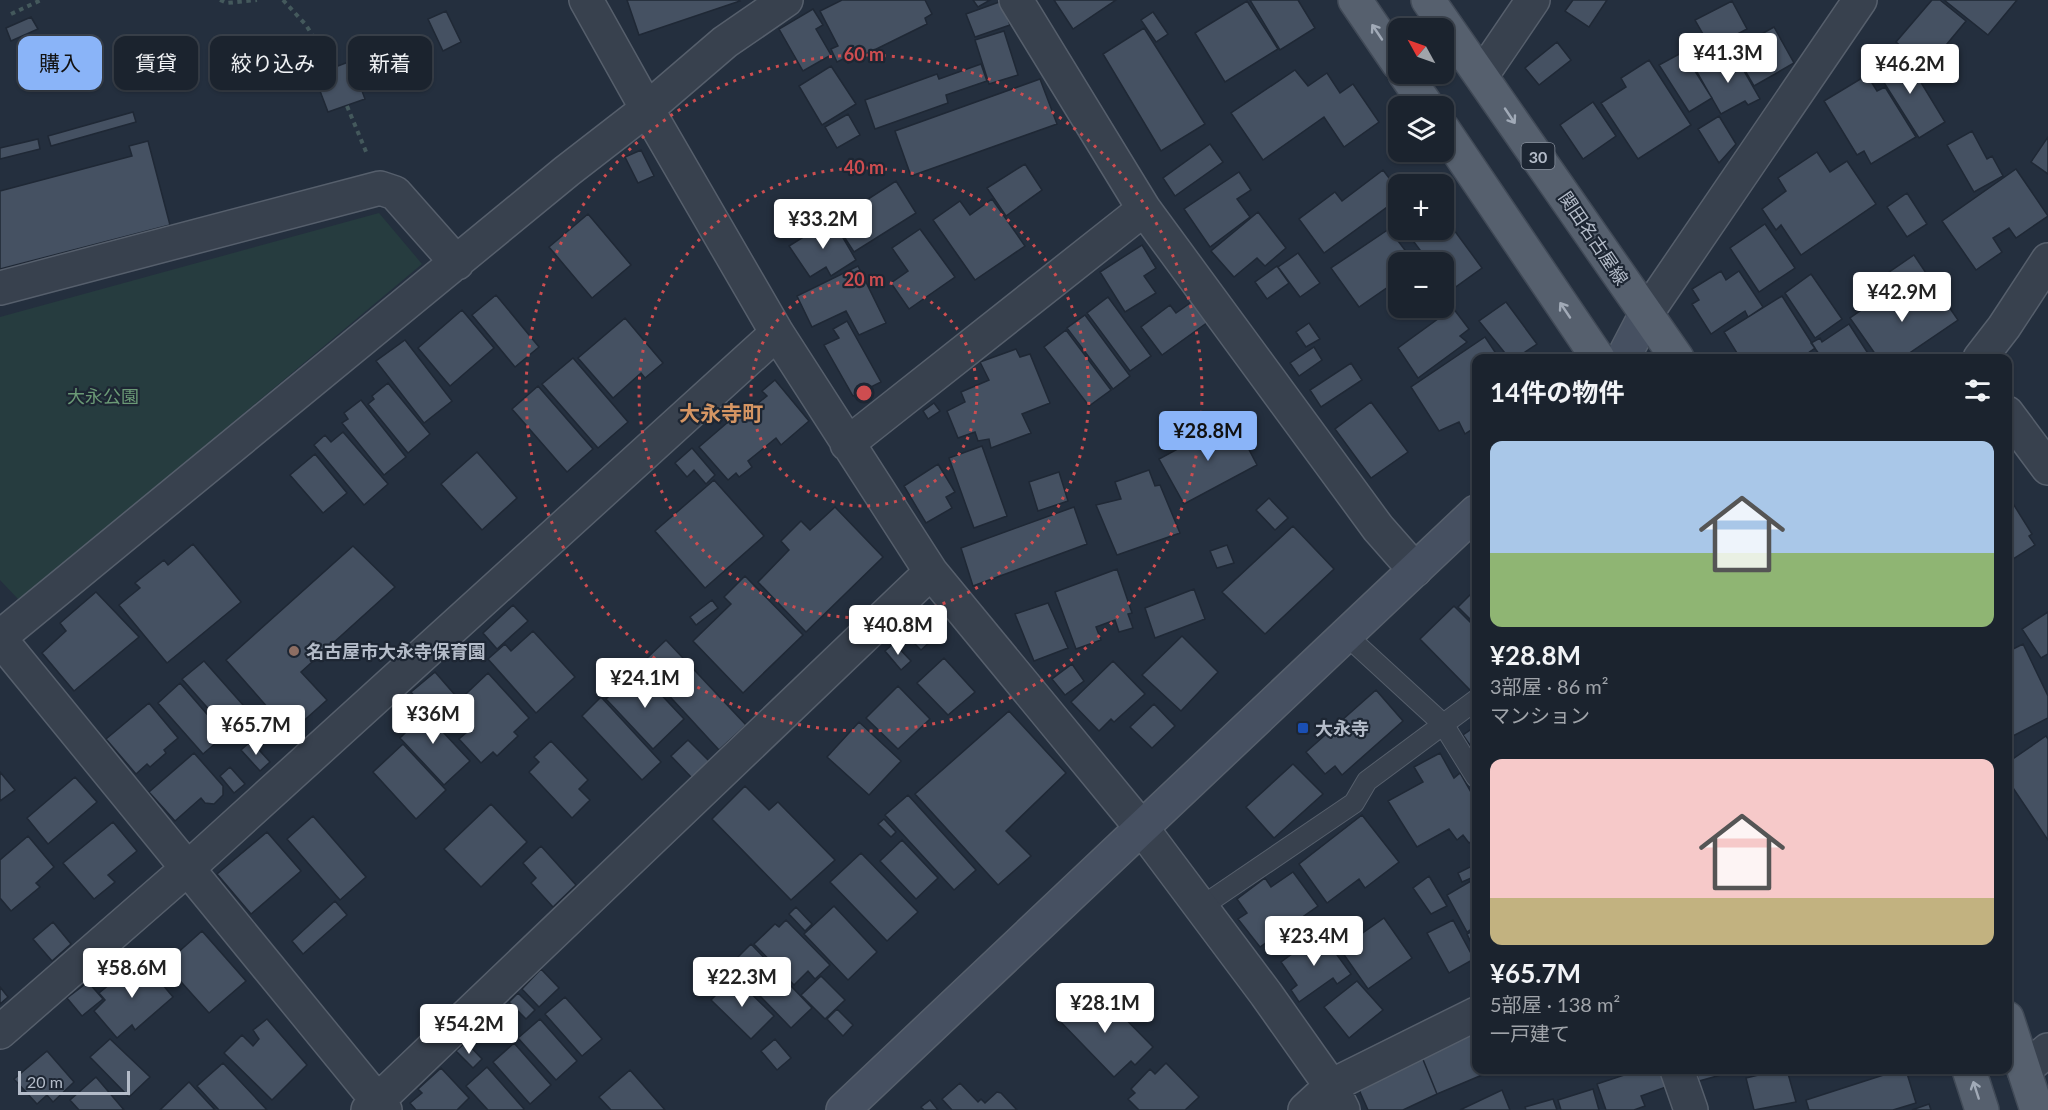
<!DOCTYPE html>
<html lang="ja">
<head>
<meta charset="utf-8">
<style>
	:root { --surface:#1b232e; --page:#282f3a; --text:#f1f3f6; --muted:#a0a4aa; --line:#39404a; --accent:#8ab4f8 }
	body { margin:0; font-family:Lato,"Noto Sans JP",sans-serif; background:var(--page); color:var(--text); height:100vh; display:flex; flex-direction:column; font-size:22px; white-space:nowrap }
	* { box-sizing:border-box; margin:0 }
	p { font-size:20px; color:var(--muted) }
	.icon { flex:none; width:33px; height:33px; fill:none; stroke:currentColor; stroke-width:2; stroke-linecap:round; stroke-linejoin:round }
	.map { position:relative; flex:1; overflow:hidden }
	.panel { position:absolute; left:1472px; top:354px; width:540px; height:720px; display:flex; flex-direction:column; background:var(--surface); border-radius:12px; box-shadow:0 2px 4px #0004,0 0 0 2px var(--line) }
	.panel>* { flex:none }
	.banner { position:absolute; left:18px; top:36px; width:570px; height:54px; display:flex; gap:12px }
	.needle { width:39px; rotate:310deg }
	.fabs { position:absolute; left:1388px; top:18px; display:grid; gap:12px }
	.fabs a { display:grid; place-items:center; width:66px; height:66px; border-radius:12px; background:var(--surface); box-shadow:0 2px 4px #0004,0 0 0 2px var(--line); font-size:30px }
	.scale { position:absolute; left:18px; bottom:15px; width:112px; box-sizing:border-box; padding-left:6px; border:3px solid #b4bcc9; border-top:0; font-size:16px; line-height:21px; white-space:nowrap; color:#b4bcc9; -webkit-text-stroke:4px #1d2633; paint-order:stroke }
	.price { position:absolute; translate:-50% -51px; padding:0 14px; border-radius:6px; background:#fff; color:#222; font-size:20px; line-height:39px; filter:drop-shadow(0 2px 3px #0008) }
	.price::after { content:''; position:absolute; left:50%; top:36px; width:18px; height:14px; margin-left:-9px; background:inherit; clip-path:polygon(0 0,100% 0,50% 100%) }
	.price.on { background:var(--accent); color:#111 }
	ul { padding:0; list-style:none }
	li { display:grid; align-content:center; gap:12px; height:318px; padding:0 18px }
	li span { display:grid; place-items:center; height:186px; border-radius:12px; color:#555 }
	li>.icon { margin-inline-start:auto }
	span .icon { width:108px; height:108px; fill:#fffc; stroke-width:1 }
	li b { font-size:26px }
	h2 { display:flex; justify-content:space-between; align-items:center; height:72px; padding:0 18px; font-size:26px }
	.pill { padding:0 21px; border-radius:12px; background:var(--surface); box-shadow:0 2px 4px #0004,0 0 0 2px var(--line); font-size:21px; line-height:54px }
	.pill.on { background:var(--accent); color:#111 }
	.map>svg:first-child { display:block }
</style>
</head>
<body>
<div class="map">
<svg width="2048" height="1110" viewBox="0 0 2048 1110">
	<rect width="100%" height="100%" fill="#242f3e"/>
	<!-- green -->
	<path fill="#263c3f" d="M379,213L422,264L133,506L69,563L18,599L0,580V317Z"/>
	<!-- building -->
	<path fill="#455162" stroke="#1f2835" stroke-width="1.5" d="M627,0H739L740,1L639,35Z
		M842,0H925L932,14L925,18L927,24L848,63L845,58L837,62L831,49L838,46L820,11Z
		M973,0H990L978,7Z
		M1054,0H1116L1073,29Z
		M1250,0H1298L1315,28L1280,50Z
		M1573,0H1607L1589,27L1565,11Z
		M1932,0H1940L1966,21L1927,68L1896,42Z
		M1944,0H2017L1988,35Z
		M1002,1L1010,25L975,37L966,14Z
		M1247,1L1278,49L1225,82L1195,33Z
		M1732,1L1747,29L1711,48L1695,20Z
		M813,9L823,25L816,29L831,55L803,71L779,29Z
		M446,11L461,42L443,51L428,19Z
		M1153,12L1168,34L1156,42L1141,20Z
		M31,17L38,29L11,41L6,28Z
		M1774,27L1794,63L1754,86L1733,50Z
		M1144,28L1205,124L1161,151L1103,54Z
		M1004,31L1018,75L989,84L975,40Z
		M1557,42L1571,60L1539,85L1525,68Z
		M33,44L42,67L27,72L19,49Z
		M1683,52L1712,98L1689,112L1659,65Z
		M1733,52L1760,99L1748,105L1745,101L1721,114L1697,72Z
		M1892,55L1896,61L1905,56L1945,122L1919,138L1876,70L1881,66L1879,63Z
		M1649,60L1691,125L1638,159L1601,103L1626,87L1621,78Z
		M351,61L365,99L328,112L314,75Z
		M981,64L987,81L946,95L948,103L875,129L865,100L937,74L939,79Z
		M831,66L856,104L822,125L799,86Z
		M1295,70L1308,86L1327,73L1340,93L1353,84L1379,122L1344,147L1324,117L1263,160L1231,113Z
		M1867,75L1877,91L1885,87L1916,137L1871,164L1864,151L1857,155L1824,101Z
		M1040,79L1057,124L911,176L895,131Z
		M1593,102L1616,136L1583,159L1560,125Z
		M133,112L136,122L51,146L48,136Z
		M848,114L860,135L837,148L825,127Z
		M1719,116L1736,144L1719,163L1698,129Z
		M1972,131L1987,159L1992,156L2003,176L1974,192L1947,145Z
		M2048,137V174L2031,162Z
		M38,139L40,149L0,159V148Z
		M148,141L170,225L0,269V191L132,156L129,146Z
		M1210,144L1223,162L1175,196L1163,178Z
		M641,150L654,176L638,183L625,157Z
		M1817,152L1830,172L1847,161L1876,204L1801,255L1781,225L1776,230L1762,209L1786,191L1778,178Z
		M1025,164L1042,190L1006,216L987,188Z
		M2016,169L2048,216L2016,238L2009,228L1993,238L2002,252L1976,270L1942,221Z
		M1383,170L1398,190V199L1324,253L1299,219L1335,192L1342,201Z
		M1239,172L1251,190L1237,199L1250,217L1210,247L1184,209Z
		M896,181L916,213L854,252L834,221Z
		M1907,193L1927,224L1907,237L1887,207Z
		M992,199L1025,246L975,280L933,220L960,201L970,215Z
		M1258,212L1286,248L1265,266L1257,258L1234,277L1211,251Z
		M588,214L631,265L592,298L549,247Z
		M1443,215L1482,268L1450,291L1443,281V262H1429L1405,230H1443Z
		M832,219L856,260L831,276L826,267L810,277L789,246Z
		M1765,224L1795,268L1759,292L1730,248Z
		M920,229L955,277L909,309L891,283L908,271L892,248Z
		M1389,229L1414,262H1398V280L1359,307L1331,268Z
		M1142,245L1156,268L1144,276L1156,293L1125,312L1100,272Z
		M1298,253L1320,283L1300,297L1278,267Z
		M1914,255L1936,288L1908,308L1885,275Z
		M858,266L886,323L859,335L846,311L812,327L797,296Z
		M1277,266L1289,283L1267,299L1255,282Z
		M1721,271L1726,280L1739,271L1763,307L1748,317L1745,311L1711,334L1692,304L1699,300L1692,289Z
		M1811,274L1842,319L1815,338L1785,293Z
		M1893,288L1908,308L1936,288L1958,320L1902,358H1878L1850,318Z
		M496,295L539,347L515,367L472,315Z
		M1782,296L1815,348L1804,356L1805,358H1740L1724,332Z
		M1108,297L1151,356L1130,371L1087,313Z
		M1193,301L1208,322L1162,355L1141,327L1170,305L1176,313Z
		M1506,302L1537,344L1516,358H1509L1479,321Z
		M1453,308L1469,329L1460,336L1467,342L1418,378L1398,348Z
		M462,310L494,348L450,386L418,348Z
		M1085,315L1130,376L1113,389L1067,328Z
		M625,318L663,363L645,378L641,373L613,398L578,358Z
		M847,321L881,382L853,396L824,345L839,338L833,329Z
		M1309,323L1320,339L1306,347L1296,332Z
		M1849,324L1871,358H1822L1811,343L1820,338L1822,342Z
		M1066,330L1111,390L1089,406L1044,347Z
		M1485,337L1499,358H1476V427L1465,434L1459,422L1439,431L1411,387Z
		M405,340L452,401L424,423L376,361Z
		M1314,347L1322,360L1299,376L1290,363Z
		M1016,349L1020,357L1030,354L1050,403L1022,414L1031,433L991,448L989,439L978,441L975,432L958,438L947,411L965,402L961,392L989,380L980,362Z
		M573,358L628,422L598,448L542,384Z
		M1351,363L1362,380L1321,407L1310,390Z
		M775,380L809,421L781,445L776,438L748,461L752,467L739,477L736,473L728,480L699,447L749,404L752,408L767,396L762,391Z
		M388,383L430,434L408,453L368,404L374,399L372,396Z
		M538,386L593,449L567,472L512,409Z
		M361,400L406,457L384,475L342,423L348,419L344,413Z
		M1371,402L1408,452L1371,478L1335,429Z
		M934,403L940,411L928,419L923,411Z
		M1233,419L1257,465L1184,504L1159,459Z
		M343,432L388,484L364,505L314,445L325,435L331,442Z
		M982,446L1007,516L974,528L949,458Z
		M692,448L715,475L706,484L694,470L687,477L675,463Z
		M477,452L517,498L482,530L441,484Z
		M315,454L347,493L323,513L290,475Z
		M938,464L955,492L946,497L952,508L926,523L904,486Z
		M1149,470L1155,486L1160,485L1180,533L1117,555L1096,505L1121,499L1115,482Z
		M1059,472L1068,501L1038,511L1029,482Z
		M714,480L764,536L705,588L655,531Z
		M2007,494L2032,534L2029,536L2035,545L2007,563Z
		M1269,498L1288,518L1275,530L1256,510Z
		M835,507L883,557L806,632L758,582L789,550L781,541L801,521L810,530Z
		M1074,507L1087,544L973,586L961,548Z
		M1293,526L1334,569L1265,634L1222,592Z
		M193,544L241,602L167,663L119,605L140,588L135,583L164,560L168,565Z
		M1227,545L1234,563L1217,568L1210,551Z
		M353,546L395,587L301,672L327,700L290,733L226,660Z
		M1117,569L1132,613L1128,614L1133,628L1119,632L1115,620L1096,627L1101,640L1076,649L1055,592Z
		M745,576L803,635L743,693L693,641L731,604L724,597Z
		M1194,589L1205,619L1155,638L1145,608Z
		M1476,589V625L1458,607Z
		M96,592L139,637L74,691L42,653L66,631L60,623Z
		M712,600L718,608L696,625L690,617Z
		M1048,603L1068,648L1034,661L1015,614Z
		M513,605L528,621L497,649L483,633Z
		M1454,606L1476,628V684L1470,690L1420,639Z
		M2048,612V654L2041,658L2022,629Z
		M917,623L933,639L921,650L905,634Z
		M533,631L575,677L536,713L488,659L505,644L511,651Z
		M1182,636L1218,672L1181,711L1142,675Z
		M666,640L746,725L719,750L651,676L656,672L645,660Z
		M894,643L911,661L901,670L885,651Z
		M2023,644L2048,696V718L2007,739V652Z
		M944,658L975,692L948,715L917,683Z
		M204,661L251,714L241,723L247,730L236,740L182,679Z
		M1113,661L1145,694L1114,722L1111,719L1099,731L1071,702Z
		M1072,664L1084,681L1065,695L1052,679Z
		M637,669L684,719L653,749L606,699Z
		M435,672L455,695L430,715L411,692Z
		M488,673L529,718L514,732L518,736L497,756L493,752L481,763L459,739L467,732L448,711Z
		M180,683L225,735L203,754L158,703Z
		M898,686L930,719L898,749L866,718Z
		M1376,690L1403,721L1342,775L1335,766L1325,774L1306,752Z
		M601,697L661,762L642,780L582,716Z
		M415,702L470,761L444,785L400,738L413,725L402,714Z
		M149,703L178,738L164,750L166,753L150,767L147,764L136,774L106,739Z
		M1154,704L1175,726L1152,748L1130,727Z
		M1009,711L1066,773L1006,831L1031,856L998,885L915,794Z
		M859,722L901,761L869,795L827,757Z
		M1476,726V754L1463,735Z
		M2046,736L2048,739V840L2007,779V763Z
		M688,740L709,761L692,778L671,756Z
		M251,741L270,762L260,771L241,750Z
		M551,741L588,780L579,789L590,800L572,818L529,772L539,762L534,757Z
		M403,744L446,790L416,819L373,772Z
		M194,753L223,786V795L214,804L205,803L201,798L175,821L149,792Z
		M1440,753L1454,778L1460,773L1476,801V839L1469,843L1463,835L1457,840L1449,829L1417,847L1388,801L1423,782L1414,767Z
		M1293,764L1323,794L1274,838L1246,807Z
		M230,767L245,784L234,793L220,776Z
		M0,772L15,790L0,801Z
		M75,777L97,802L48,844L27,818Z
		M745,786L769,810L778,802L835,860L791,900L712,819Z
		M908,795L976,870L954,890L885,815Z
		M491,804L527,842L481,887L444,849Z
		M1362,815L1399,862L1365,888L1359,879L1327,903L1299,864Z
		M313,816L366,877L340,900L287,839Z
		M884,819L896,832L891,837L878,824Z
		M113,822L137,851L108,875L115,882L94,899L63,863Z
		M267,832L301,871L251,914L217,874Z
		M28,836L54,867L36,883L40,887L11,911L0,898V860Z
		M902,840L938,878L916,899L880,861Z
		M541,846L576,885L553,907L531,883L536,878L523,863Z
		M861,853L918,912L887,941L830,882Z
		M1476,864V876L1462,882L1458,873Z
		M1293,872L1318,906L1260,947L1238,919L1247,913L1237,899L1265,878L1271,887Z
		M1429,876L1447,906L1431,914L1413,888Z
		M1476,878V926L1467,932L1447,895Z
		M335,901L347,915L303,954L292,941Z
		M834,906L877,952L848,980L804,934Z
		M796,907L812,924L805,931L789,914Z
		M1384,918L1412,958L1368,989L1340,949Z
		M786,920L830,965L815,979L808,971L794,985L754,944L775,924L779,927Z
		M1453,920L1474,959L1449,973L1427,933Z
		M53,922L71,944L52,961L33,939Z
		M1476,929V953L1467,934Z
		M202,931L246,981L209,1013L165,964Z
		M1321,933L1351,974L1337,984L1333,978L1299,1002L1291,990L1297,985L1281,962Z
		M751,944L812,1008L791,1028L730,965Z
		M141,959L173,997L135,1030L132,1025L117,1038L94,1011L105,1000L99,993Z
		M541,969L559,988L539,1007L522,989Z
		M821,976L845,1000L825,1019L801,995Z
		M734,977L774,1016L751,1039L711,1000Z
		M1357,981L1383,1010L1349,1038L1324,1007Z
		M88,982L103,999L82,1016L67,998Z
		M0,987L8,997L0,1004Z
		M518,993L535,1010L526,1019L509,1002Z
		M1103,996L1153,1047L1135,1065L1131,1061L1114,1077L1055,1016L1076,997L1079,1001L1083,998L1092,1007Z
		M565,997L602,1039L582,1056L545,1014Z
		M837,1009L853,1025L843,1036L827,1019Z
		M267,1019L307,1065L272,1100L224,1053L242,1035L253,1046L259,1039L253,1030Z
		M540,1019L577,1061L556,1080L518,1038Z
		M1476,1031V1070H1494L1437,1094L1422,1057Z
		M110,1039L150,1077L129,1097L90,1057Z
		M775,1039L791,1058L777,1070L761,1051Z
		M466,1042L482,1059L473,1068L456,1051Z
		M514,1043L551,1085L530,1104L493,1062Z
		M47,1051L74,1082L53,1102L47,1095L37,1104L14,1079Z
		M1422,1057L1437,1094L1403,1110H1368L1360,1092L1362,1084Z
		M223,1063L267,1110H219L197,1086Z
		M1166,1063L1199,1097L1185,1110H1139L1128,1099L1135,1093L1131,1089L1150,1069L1155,1074Z
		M487,1067L524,1109L523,1110H488L466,1086Z
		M441,1068L469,1098L457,1110H416L410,1103L422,1093L418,1089Z
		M630,1070L665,1110H611L599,1097Z
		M1639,1070H1660L1666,1087L1641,1096L1645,1106L1634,1110H1606L1597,1084Z
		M1696,1070H1739L1699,1081Z
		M1779,1070H1787L1796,1102L1754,1110L1746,1078Z
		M1899,1070H1906L1916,1103L1893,1110H1809L1806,1100Z
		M96,1077L124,1110H79L70,1100Z
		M189,1082L215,1110H160Z
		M960,1083L978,1102L981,1099L985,1103L997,1092L1001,1093L1017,1110H952L942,1099Z
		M1593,1089L1599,1110H1561L1558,1100Z
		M1502,1090L1510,1110H1460Z
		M1553,1099L1557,1110H1526L1525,1107Z
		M930,1100L938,1110H924L921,1107Z
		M1929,1104L1931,1110H1912Z"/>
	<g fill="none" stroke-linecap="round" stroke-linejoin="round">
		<defs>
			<path id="lane" d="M1346,635L1443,724L1476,777
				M1201,907L1354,803L1367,781L1476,700"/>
			<path id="street" d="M586,0L647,109L777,333L931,572L1141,827L1266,994L1331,1086L1343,1110
				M1016,0L1144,209L1378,528L1415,570
				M1482,75L1533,0
				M0,288L380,188L395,193L457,263
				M1646,314L1860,0
				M1980,358L2004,327L2048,260
				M2007,413L2048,468
				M847,444L1144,209
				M0,637L567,171L647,109L725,42L786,0
				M0,639L385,1110
				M0,1032L188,868L777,333
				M1677,1070L1691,1110
				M2024,1070L2048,1050
				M368,1110L931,572
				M1305,1110L1331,1086L1476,1014"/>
			<path id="secondary" d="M1623,358L1646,314
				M843,1110L1476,512"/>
			<path id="primary" d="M1355,0L1398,63
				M1428,0L1677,358
				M1405,74L1427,106
				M1443,129L1598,358
				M2007,1018L2037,1110
				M1969,1070L1982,1110"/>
		</defs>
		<!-- lane casing -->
		<use href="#lane" stroke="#565f6c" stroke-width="22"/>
		<!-- street casing -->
		<use href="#street" stroke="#565f6c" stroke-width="36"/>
		<!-- secondary casing -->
		<use href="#secondary" stroke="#565f6c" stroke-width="36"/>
		<!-- primary casing -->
		<use href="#primary" stroke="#414a57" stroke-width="36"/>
		<!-- path -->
		<path stroke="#44595c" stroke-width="4" stroke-dasharray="4.5 4.5" stroke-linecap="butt" d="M220,0L227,3L257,0
			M283,0L306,25L332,68
			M11,14L41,0
			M347,106L367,154"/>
		<!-- lane -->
		<use href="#lane" stroke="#38414e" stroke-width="20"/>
		<!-- street -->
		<use href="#street" stroke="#38414e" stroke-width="33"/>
		<!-- secondary -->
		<use href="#secondary" stroke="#465061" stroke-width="33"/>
		<!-- primary -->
		<use href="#primary" stroke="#56606e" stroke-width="33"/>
	</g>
	<!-- one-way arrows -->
	<defs><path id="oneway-shaft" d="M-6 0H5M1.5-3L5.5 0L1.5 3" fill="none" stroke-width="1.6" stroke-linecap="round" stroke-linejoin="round" transform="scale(1.5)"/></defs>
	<g stroke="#a1aab7">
		<use href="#oneway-shaft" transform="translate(1377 32) rotate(-124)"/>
		<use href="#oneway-shaft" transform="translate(1510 116) rotate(56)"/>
		<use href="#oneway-shaft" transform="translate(1565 310) rotate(-124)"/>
		<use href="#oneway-shaft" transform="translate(1976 1090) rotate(-108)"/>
	</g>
	<!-- distance rings -->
	<g fill="none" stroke="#ce4d50" stroke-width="3" stroke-dasharray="3 6">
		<circle cx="864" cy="393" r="113"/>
		<circle cx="864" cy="393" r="225"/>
		<circle cx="864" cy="393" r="338"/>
	</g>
	<!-- markers -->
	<circle fill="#8d6e63" stroke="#1d2633" stroke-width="2" cx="294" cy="651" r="6"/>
	<rect fill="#1a4fb4" stroke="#1d2633" stroke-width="2" x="1297" y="722" width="12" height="12" rx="3"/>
	<g text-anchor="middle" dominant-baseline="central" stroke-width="4.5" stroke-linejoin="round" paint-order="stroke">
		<!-- shield labels -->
		<rect fill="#1d2633" stroke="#878f9c" stroke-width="1.5" x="1521.5" y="143" width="33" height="26" rx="4.5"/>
		<g font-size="16" font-weight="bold" fill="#b4bcc9">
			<text x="1538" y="156">30</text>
		</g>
		<!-- street labels -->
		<g font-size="18" fill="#b4bcc9" stroke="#1d2633">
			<text transform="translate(1594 238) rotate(56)">関田名古屋線</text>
		</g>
		<!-- park labels -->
		<g font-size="18" fill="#6b9a76" stroke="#1d2633">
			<text x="103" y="396">大永公園</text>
		</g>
		<!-- poi labels -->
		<g font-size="18" font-weight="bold" fill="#b4bcc9" stroke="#1d2633" text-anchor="start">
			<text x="306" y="651">名古屋市大永寺保育園</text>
			<text x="1315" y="728">大永寺</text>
		</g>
		<!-- quarter labels -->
		<g font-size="21" font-weight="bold" fill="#d59563" stroke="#1d2633">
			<text x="721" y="412">大永寺町</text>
		</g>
	</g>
	<circle cx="864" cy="393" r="9" fill="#ce4d50" stroke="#1d2633" stroke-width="3"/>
	<g font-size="18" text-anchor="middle" font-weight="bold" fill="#ce4d50" stroke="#1d2633" stroke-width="4.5" stroke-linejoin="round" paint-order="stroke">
		<text x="864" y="61">60 m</text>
		<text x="864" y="174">40 m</text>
		<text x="864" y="286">20 m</text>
	</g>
</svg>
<div class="fabs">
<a><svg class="needle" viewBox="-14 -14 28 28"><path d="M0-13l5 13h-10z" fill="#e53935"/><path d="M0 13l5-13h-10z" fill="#a0a4aa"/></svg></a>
<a><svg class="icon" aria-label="layers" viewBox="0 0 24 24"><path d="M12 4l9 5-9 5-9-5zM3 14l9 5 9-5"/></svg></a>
<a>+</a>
<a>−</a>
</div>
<div class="scale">20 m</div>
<b class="price" style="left:1728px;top:84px">¥41.3M</b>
<b class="price" style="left:1910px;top:95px">¥46.2M</b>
<b class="price" style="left:823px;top:250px">¥33.2M</b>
<b class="price" style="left:1902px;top:323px">¥42.9M</b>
<b class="price on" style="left:1208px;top:462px">¥28.8M</b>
<b class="price" style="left:898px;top:656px">¥40.8M</b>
<b class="price" style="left:645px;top:709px">¥24.1M</b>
<b class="price" style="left:433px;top:745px">¥36M</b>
<b class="price" style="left:256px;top:756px">¥65.7M</b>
<b class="price" style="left:1314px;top:967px">¥23.4M</b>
<b class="price" style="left:132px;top:999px">¥58.6M</b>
<b class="price" style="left:742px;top:1008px">¥22.3M</b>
<b class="price" style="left:1105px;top:1034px">¥28.1M</b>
<b class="price" style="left:469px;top:1055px">¥54.2M</b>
<div class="banner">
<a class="pill on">購入</a>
<a class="pill">賃貸</a>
<a class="pill">絞り込み</a>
<a class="pill">新着</a>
</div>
<section class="panel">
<h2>14件の物件<svg class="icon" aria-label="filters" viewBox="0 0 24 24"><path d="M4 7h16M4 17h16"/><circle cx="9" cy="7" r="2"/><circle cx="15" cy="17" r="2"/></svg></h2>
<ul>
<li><span style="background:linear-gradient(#a9c7e8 60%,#8fb573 0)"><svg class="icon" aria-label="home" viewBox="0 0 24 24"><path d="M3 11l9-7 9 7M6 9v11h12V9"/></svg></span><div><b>¥28.8M</b><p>3部屋 · 86 m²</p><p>マンション</p></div></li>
<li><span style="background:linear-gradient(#f6c9c9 75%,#c2b280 0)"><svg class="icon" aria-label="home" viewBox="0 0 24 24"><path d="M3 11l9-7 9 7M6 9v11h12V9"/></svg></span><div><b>¥65.7M</b><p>5部屋 · 138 m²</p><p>一戸建て</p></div></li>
</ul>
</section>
</div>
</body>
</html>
